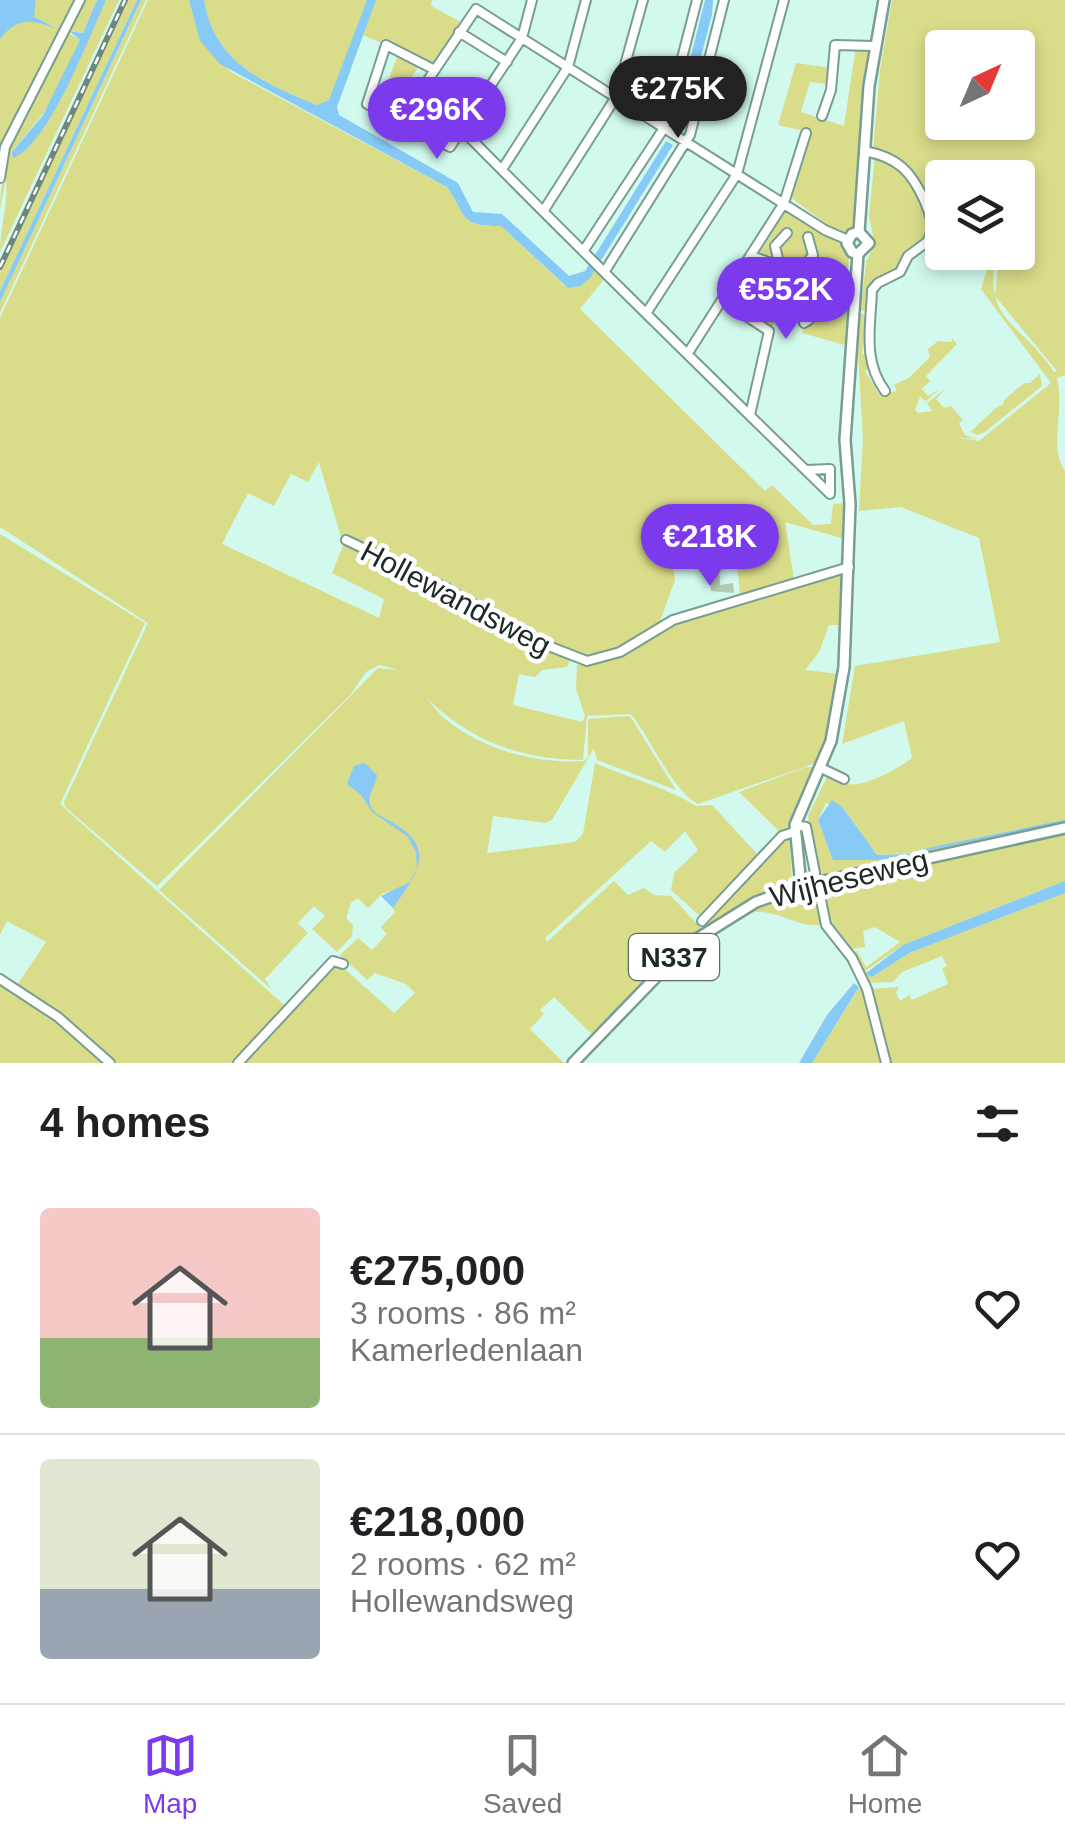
<!DOCTYPE html>
<html lang="en">
<head>
<meta charset="utf-8">
<style>
	:root { --surface:#fff; --page:#f2f2f2; --text:#202124; --muted:#757577; --line:#e0e0e0; --accent:#7c3aed }
	body { margin:0; font-family:Helvetica,sans-serif; background:var(--page); color:var(--text); height:100vh; display:flex; flex-direction:column; font-size:38px; white-space:nowrap }
	* { box-sizing:border-box; margin:0 }
	p { font-size:32px; color:var(--muted) }
	.icon { flex:none; width:55px; height:55px; fill:none; stroke:currentColor; stroke-width:2; stroke-linecap:round; stroke-linejoin:round }
	.map { position:relative; height:1063px; overflow:hidden }
	.panel { display:flex; flex-direction:column; background:var(--surface); flex:1 }
	.panel>* { flex:none }
	.needle { width:65px; rotate:44deg }
	.fabs { position:absolute; left:925px; top:30px; display:grid; gap:20px }
	.fabs a { display:grid; place-items:center; width:110px; height:110px; border-radius:10px; background:var(--surface); box-shadow:0 5px 15px #0003; font-size:50px }
	.price { position:absolute; translate:-50% -85px; padding:0 22px; border-radius:35px; background:var(--accent); color:#fff; font-size:32px; line-height:65px; filter:drop-shadow(0 2px 5px #0008) }
	.price::after { content:''; position:absolute; left:50%; top:60px; width:30px; height:22px; margin-left:-15px; background:inherit; clip-path:polygon(0 0,100% 0,50% 100%) }
	.price.active { background:#222; color:#fff }
	ul { padding:0; list-style:none }
	li { display:flex; align-items:center; gap:30px; height:250px; padding:0 40px }
	li+li { border-top:2px solid var(--line) }
	li span { display:grid; place-items:center; flex:none; width:280px; height:200px; border-radius:10px; color:#555 }
	li>.icon { margin-inline-start:auto }
	span .icon { width:120px; height:120px; fill:#fffc; stroke-width:1 }
	li b { font-size:42px }
	h2 { display:flex; justify-content:space-between; align-items:center; height:120px; padding:0 40px; font-size:42px }
	.tabs { display:flex; justify-content:space-around; align-items:center; height:140px; border-top:2px solid var(--line); background:var(--surface); font-size:28px; color:var(--muted) }
	.tabs a { display:grid; justify-items:center; gap:5px }
	.tabs .active { color:var(--accent) }
	.map>svg:first-child { display:block }
</style>
</head>
<body>
<div class="map">
<svg width="1065" height="1063" viewBox="0 0 1065 1063">
	<rect width="100%" height="100%" fill="#d2f9ed"/>
	<!-- green -->
	<path fill="#d9dc89" fill-rule="evenodd" d="M36,0H77L0,157V39C18,15 34,20 60,29L33,17Z
		M83,0H97L83,33L72,31L70,34L80,40L49,106L12,152L28,148L42,129L106,0H119L0,252C0,225 9,203 6,178L0,210C0,135 50,65 83,0Z
		M128,0H137L0,291V272Z
		M141,0H146L0,313V302Z
		M148,0H189L201,41L231,72L447,187C468,216 458,227 501,226L565,286H581L596,268L606,277L580,309L765,491L772,485L813,525L831,524L833,504L846,503L845,539L785,522L794,580L740,596L736,547L671,548L675,580L659,624L613,652L593,657L575,656L510,626L447,586L341,537L319,462L308,482L291,474L274,506L248,493L222,544L379,618L384,599L332,573L345,541L455,594L507,628L570,660L567,667L542,670L535,677L519,674L513,705L582,722L585,716L576,689L577,665L615,656L679,620L840,572L844,576L841,625H829L819,652L805,670L839,674L831,725L819,762L698,804C671,789 652,740 631,714L587,716L583,760C526,760 475,743 433,704C408,681 416,673 379,665L366,672L351,694L157,886L65,807L64,802L148,623L0,527V318Z
		M204,0H432L431,6L459,21L460,26L432,65L356,32L329,100L317,105C263,83 214,62 204,0Z
		M892,0H1065V375L1057,378C1065,417 1048,445 1065,471V823L819,877L808,816L828,775C833,777 837,781 843,783C861,790 898,769 912,758L904,721L842,744L855,666L1000,642L979,538L901,507L859,511L863,439L858,353L861,314H869L870,322H866L862,354H867L870,368L865,371L879,394L897,391L894,385L910,377L930,357L928,349L938,341L952,342V338L957,344L926,376L930,381L922,389L928,396L939,390L926,401L920,397L915,410L918,413L932,411L927,403L945,389L936,399L944,408L951,406L963,420L959,423L965,435L977,439L954,437L979,441L1051,383L981,289L992,253H996C983,324 1020,320 1054,372L1057,371L995,296L999,253L1018,252V178L1025,184C1008,168 968,177 942,178V210L934,209L912,171L873,149L880,70ZM942,48H1018V122H942ZM826,803L843,808L877,855L912,852L833,860L818,820Z
		M856,46L870,49L855,222L849,233H839L790,197L809,132L778,125L796,63L831,68L829,84L810,82L801,112L844,126Z
		M397,57L419,66L390,110L379,105Z
		M875,155L906,170L928,213L930,232L902,267L880,279L868,312L861,310L866,262L875,244L869,217Z
		M787,209L843,243L849,252L845,345L802,333L804,326L816,319L823,305L816,288L799,281L798,273C817,267 820,251 810,235L804,237L810,247L809,258L799,267L787,266L778,250L784,238L791,235L790,229L775,238L772,255L759,254Z
		M754,262L769,264L757,278L761,291L769,294L786,288L777,298L778,318L771,327L727,301L750,263Z
		M1040,374L1042,386L985,432L978,435L970,432L998,406L1003,405L1004,400L1024,383H1030Z
		M0,534L145,623L60,804L285,1006L236,1063H117L58,1011L17,985L46,942L7,921L0,935Z
		M378,668C385,669 396,669 401,672C414,678 432,707 444,718C483,750 534,764 584,761L588,757V719L630,716L676,790L597,760L594,748L552,820L545,823L493,816L487,853L575,842L583,834L595,763C629,778 666,787 696,806L712,805L759,856L701,917L671,890L674,873L698,850L685,831L665,852L651,841L545,938L547,942L614,881L628,895L644,888L654,895L671,896L701,928L789,836L792,879L695,932L594,1036L554,997L540,1010L544,1014L530,1029L564,1063H243L333,965L339,964L394,1013L415,993L406,984L375,973L367,980L340,955L358,938L372,950L387,934L381,927L395,912L393,908L403,887L382,894L368,908L358,898L351,903L346,918L353,925L352,936L337,952L312,929L325,916L314,906L298,923L308,933L265,979L272,990L159,890Z
		M806,767H817L792,829L778,837L775,835L778,830L739,792Z
		M1065,834V881L903,945L865,971L872,977L909,953L1065,893V1063H888L868,989L899,987L896,992L900,1001L909,995L912,1000L948,984L942,968L947,966L942,956L902,972L893,982L867,983L853,952L857,951L866,967L900,942L875,927L863,931L865,947L848,950L828,922L821,886Z
		M816,887L823,921L820,925C796,928 780,909 747,912Z
		M826,929C860,969 870,1013 884,1063H812L860,986L844,957L823,931Z
		M0,986L45,1013L102,1063H0Z"/>
	<!-- water -->
	<path fill="#87caf6" d="M0,0H36L34,17L60,30C34,20 19,15 0,39Z
		M97,0H106C89,37 49,145 13,158L12,152L43,115L80,40L69,31L83,33Z
		M137,0H141L0,302V291Z
		M189,0H204C214,62 263,83 317,105L329,100L367,0H376L337,107L339,115L458,183L473,212L502,214L569,276L585,271L666,141L673,145L590,278L581,286L568,288L501,226C458,226 468,217 447,187L220,64L200,41Z
		M705,0H713L712,15L682,128L674,123Z
		M365,763L377,775C376,785 367,795 370,805C373,813 381,816 388,820C440,848 417,873 393,908L381,896L410,882L417,868L416,852L407,836L372,812L361,795L347,784L354,766Z
		M832,800L843,808L877,855L914,854L882,860H833L818,820Z
		M1065,881V893L909,953L872,977L865,974L903,945Z
		M854,983L859,987L812,1063H799L827,1015Z"/>
	<g fill="none" stroke-linecap="round" stroke-linejoin="round">
		<!-- stream -->
		<path stroke="#87caf6" stroke-width="2.5" d="M924,850L1065,821"/>
	</g>
	<!-- building -->
	<path fill="#b4cbb1" d="M718,556L720,585L733,583L734,593L711,591L708,557Z"/>
	<g fill="none" stroke-linecap="round" stroke-linejoin="round">
		<defs>
			<path id="minor" d="M476,9L825,230L848,240
				M459,32L507,62
				M435,70L386,45L367,104L450,147L522,38L532,0
				M422,89C556,226 693,360 830,494V469L806,470
				M822,116L831,90L835,45L874,46
				M399,123L476,9
				M864,151C898,157 912,172 925,202C931,217 935,228 927,242L908,256L900,272L878,283L872,290C871,326 862,360 885,391
				M503,168L568,67L586,0
				M0,178L5,147L80,0
				M544,210L616,97L643,0
				M584,250L664,128L697,0
				M750,256C766,260 786,271 802,269L813,255L808,237
				M779,263L775,246L787,233
				M605,271L690,135L724,0
				M723,301L769,331L750,415
				M647,312L737,174L784,0
				M785,316C778,304 781,293 793,286C820,283 827,311 804,323
				M688,353L784,203L806,133
				M346,540L446,588L533,640L587,661L620,652L673,620L849,567
				M821,768L844,779
				M795,825L806,827L815,873
				M819,890L826,925L852,958L867,989L886,1063
				M702,921L782,836L794,832
				M0,979L58,1017L110,1063
				M238,1063L333,961L343,964"/>
			<path id="major" d="M859,232L869,86L884,0
				M858,254L852,252L847,243L852,234L859,232
				M858,254L869,243L859,232
				M801,886L795,825L831,741L844,667L850,504L845,440L858,254
				M573,1063L687,945L756,902L801,886L1065,828"/>
		</defs>
		<!-- minor casing -->
		<use href="#minor" stroke="#789d92" stroke-width="12"/>
		<!-- major casing -->
		<use href="#major" stroke="#789d92" stroke-width="14"/>
		<!-- minor -->
		<use href="#minor" stroke="#fff" stroke-width="8"/>
		<!-- major -->
		<use href="#major" stroke="#fff" stroke-width="9"/>
		<defs>
			<path id="rail" d="M0,267L125,0"/>
		</defs>
		<!-- rail casing -->
		<use href="#rail" stroke="#6d867f" stroke-width="6"/>
		<!-- rail -->
		<use href="#rail" stroke="#fff" stroke-width="2.5" stroke-dasharray="8" stroke-linecap="butt"/>
	</g>
	<g text-anchor="middle" dominant-baseline="central" stroke-width="9" stroke-linejoin="round" paint-order="stroke">
		<!-- shield labels -->
		<rect fill="#fff" stroke="#606a67" stroke-width="2.5" x="629" y="934" width="90" height="46" rx="8"/>
		<g font-size="28" font-weight="bold" fill="#1c2a26">
			<text x="674" y="957">N337</text>
		</g>
		<!-- street labels -->
		<g font-size="30" fill="#1c2a26" stroke="#fff">
			<text transform="translate(456 598) rotate(28)">Hollewandsweg</text>
			<text transform="translate(849 878) rotate(-14)">Wijheseweg</text>
		</g>
	</g>
</svg>
<div class="fabs">
<a><svg class="needle" viewBox="-14 -14 28 28"><path d="M0-13l5 13h-10z" fill="#e53935"/><path d="M0 13l5-13h-10z" fill="#757577"/></svg></a>
<a><svg class="icon" aria-label="layers" viewBox="0 0 24 24"><path d="M12 4l9 5-9 5-9-5zM3 14l9 5 9-5"/></svg></a>
</div>
<b class="price active" style="left:678px;top:141px">€275K</b>
<b class="price" style="left:437px;top:162px">€296K</b>
<b class="price" style="left:786px;top:342px">€552K</b>
<b class="price" style="left:710px;top:589px">€218K</b>
</div>
<section class="panel">
<h2>4 homes<svg class="icon" aria-label="filters" viewBox="0 0 24 24"><path d="M4 7h16M4 17h16"/><circle cx="9" cy="7" r="2"/><circle cx="15" cy="17" r="2"/></svg></h2>
<ul>
<li><span style="background:linear-gradient(#f6c9c9 65%,#8fb573 0)"><svg class="icon" aria-label="home" viewBox="0 0 24 24"><path d="M3 11l9-7 9 7M6 9v11h12V9"/></svg></span><div><b>€275,000</b><p>3 rooms · 86 m²</p><p>Kamerledenlaan</p></div><svg class="icon" aria-label="heart" viewBox="0 0 24 24"><path d="M12 20l-8-8c-3-5 5-10 8-4 3-6 11-1 8 4z"/></svg></li>
<li><span style="background:linear-gradient(#dfe7d0 65%,#9aa5b1 0)"><svg class="icon" aria-label="home" viewBox="0 0 24 24"><path d="M3 11l9-7 9 7M6 9v11h12V9"/></svg></span><div><b>€218,000</b><p>2 rooms · 62 m²</p><p>Hollewandsweg</p></div><svg class="icon" aria-label="heart" viewBox="0 0 24 24"><path d="M12 20l-8-8c-3-5 5-10 8-4 3-6 11-1 8 4z"/></svg></li>
</ul>
</section>
<nav class="tabs">
<a class="active"><svg class="icon" aria-label="map" viewBox="0 0 24 24"><path d="M3 6l6-2 6 2 6-2v14l-6 2-6-2-6 2zM9 4v14M15 6v14"/></svg>Map</a>
<a><svg class="icon" aria-label="saved" viewBox="0 0 24 24"><path d="M7 4h10v16l-5-4-5 4z"/></svg>Saved</a>
<a><svg class="icon" aria-label="home" viewBox="0 0 24 24"><path d="M3 11l9-7 9 7M6 9v11h12V9"/></svg>Home</a>
</nav>
</body>
</html>
